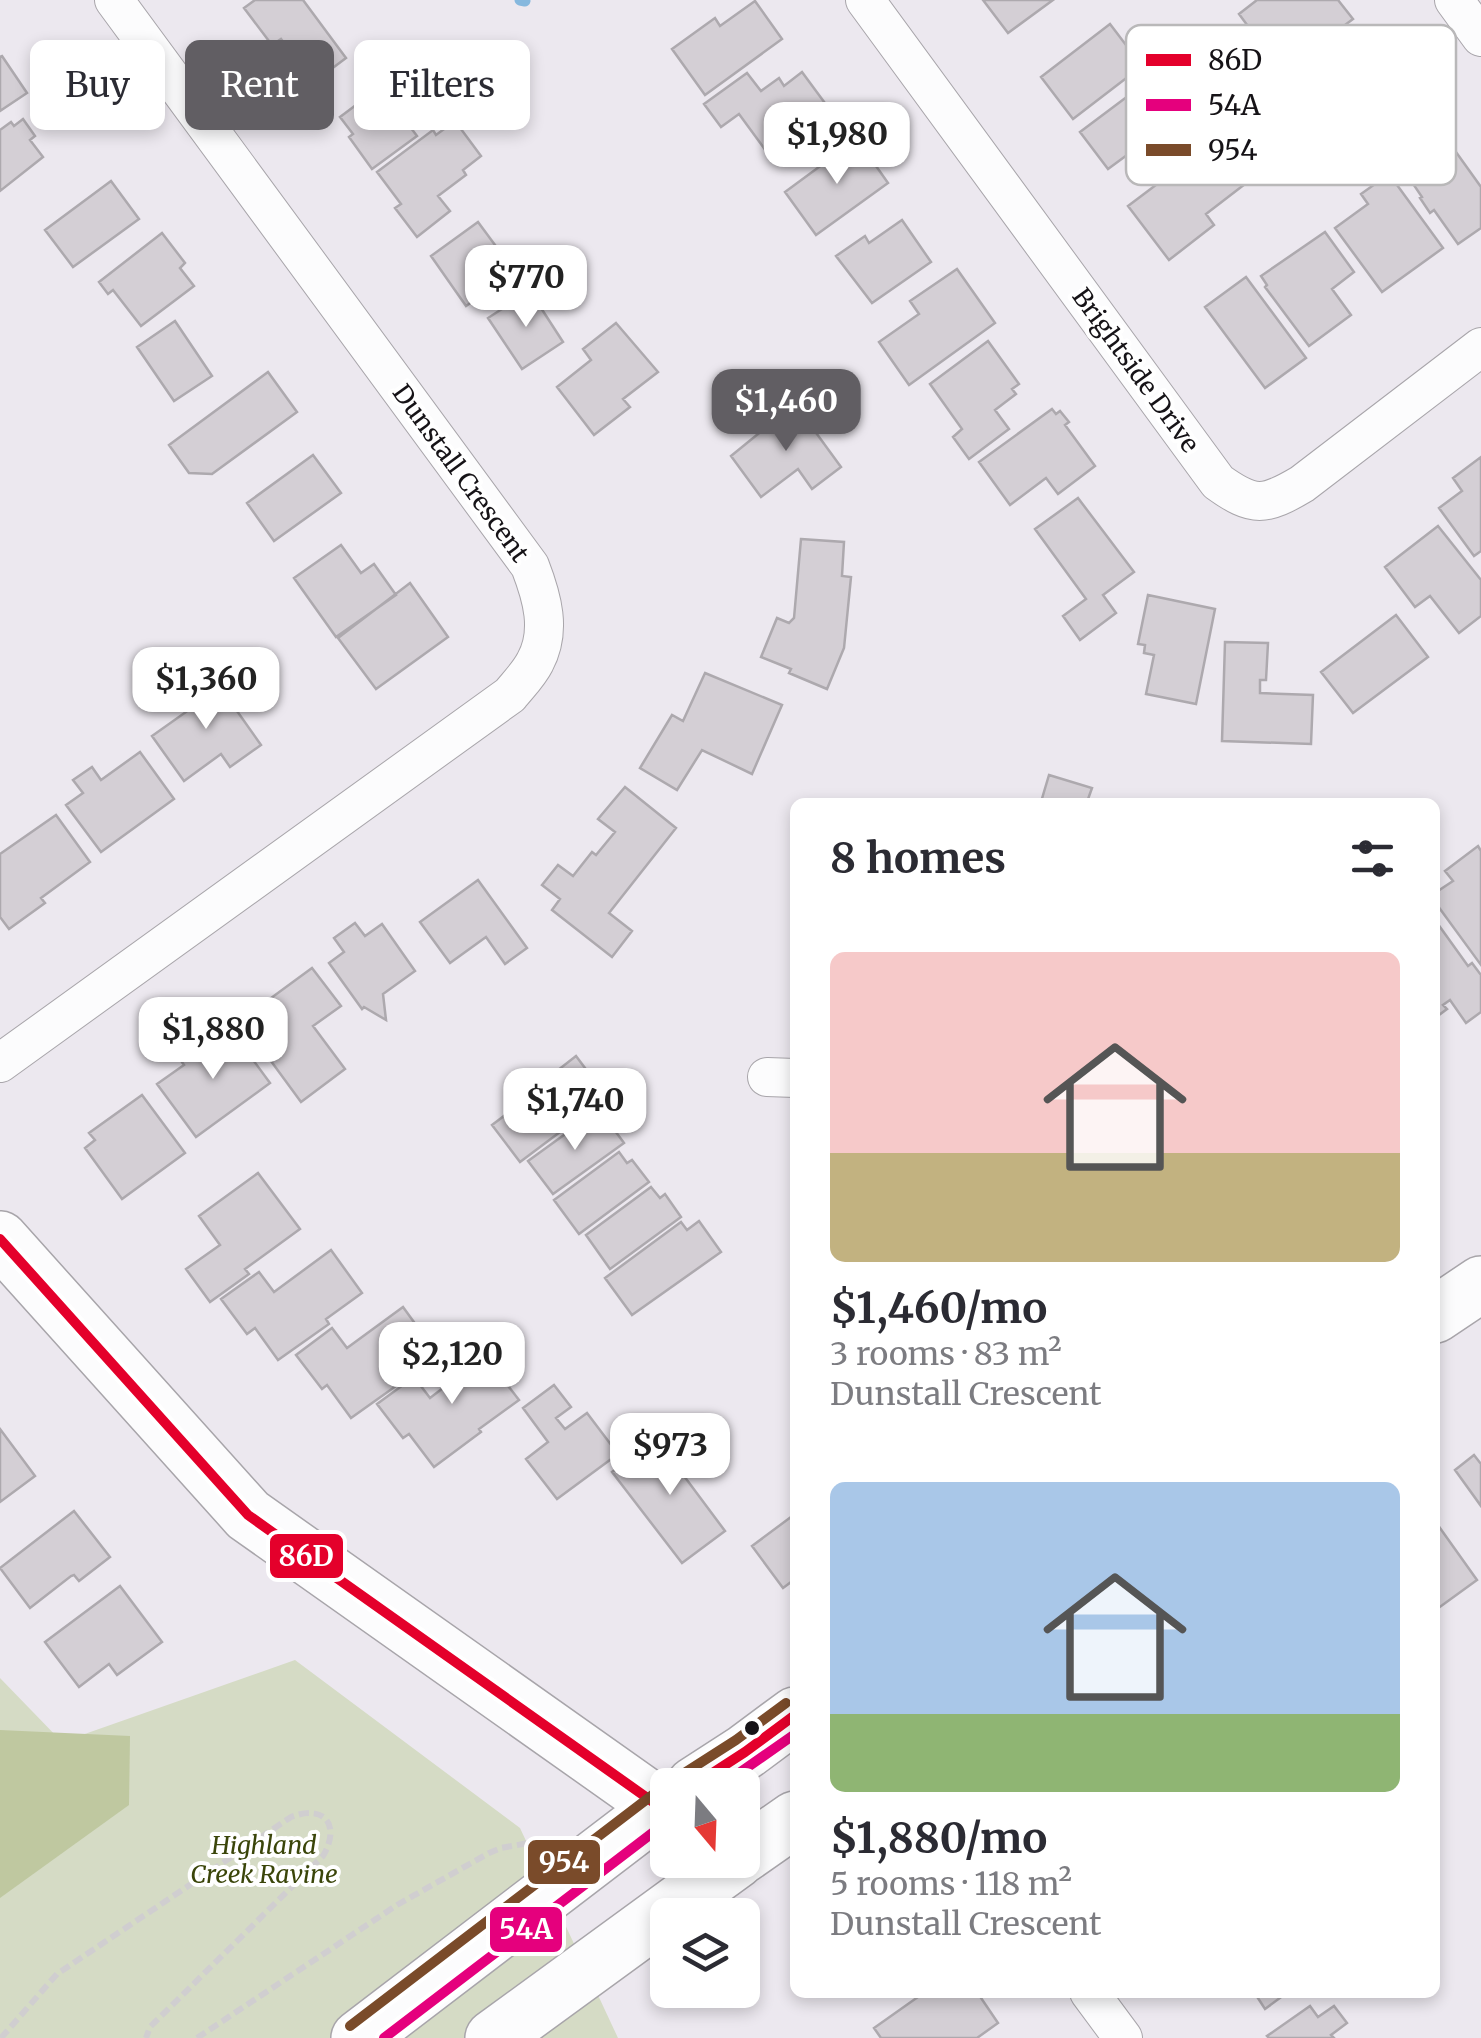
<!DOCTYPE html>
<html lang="en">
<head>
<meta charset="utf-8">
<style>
	:root { --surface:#fff; --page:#f2f2f3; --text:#2b2b33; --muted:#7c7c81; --accent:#615e63 }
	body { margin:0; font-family:Merriweather,serif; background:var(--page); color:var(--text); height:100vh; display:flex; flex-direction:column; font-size:38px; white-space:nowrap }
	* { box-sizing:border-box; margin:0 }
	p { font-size:32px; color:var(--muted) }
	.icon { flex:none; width:55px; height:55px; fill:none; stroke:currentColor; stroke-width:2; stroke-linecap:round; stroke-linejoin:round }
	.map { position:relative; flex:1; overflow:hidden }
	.drawer { position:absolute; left:790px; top:798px; width:650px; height:1200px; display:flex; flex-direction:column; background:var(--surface); border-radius:15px; box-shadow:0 5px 15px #0003 }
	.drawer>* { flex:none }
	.banner { position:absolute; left:30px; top:40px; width:610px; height:90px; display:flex; gap:20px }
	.needle { width:65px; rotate:161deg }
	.controls { position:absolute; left:650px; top:1768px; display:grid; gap:20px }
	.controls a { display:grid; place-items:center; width:110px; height:110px; border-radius:15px; background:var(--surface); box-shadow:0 5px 15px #0003; font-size:50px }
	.price { position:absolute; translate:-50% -85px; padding:0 22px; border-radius:20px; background:#fff; color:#222; font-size:32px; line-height:65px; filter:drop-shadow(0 2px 5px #0008) }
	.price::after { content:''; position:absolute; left:50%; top:60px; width:30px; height:22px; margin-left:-15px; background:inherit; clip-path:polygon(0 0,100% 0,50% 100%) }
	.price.on { background:var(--accent); color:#fff }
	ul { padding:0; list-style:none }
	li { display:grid; align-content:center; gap:20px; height:530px; padding:0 40px }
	li span { display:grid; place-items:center; height:310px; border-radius:15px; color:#555 }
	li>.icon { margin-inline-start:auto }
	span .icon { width:180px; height:180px; fill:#fffc; stroke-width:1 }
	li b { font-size:42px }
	h2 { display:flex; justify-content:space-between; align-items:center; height:120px; padding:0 40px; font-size:42px }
	.tag { padding:0 35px; border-radius:15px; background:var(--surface); box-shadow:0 5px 15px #0003; font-size:35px; line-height:90px }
	.tag.on { background:var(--accent); color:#fff }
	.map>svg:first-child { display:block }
</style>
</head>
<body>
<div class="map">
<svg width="1481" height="2038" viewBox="0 0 1481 2038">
	<rect width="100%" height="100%" fill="#ece8ef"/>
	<!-- green -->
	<path fill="#d5dbc5" d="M295,1660L520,1828L618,2038H0V1678L62,1742Z"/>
	<!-- forest -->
	<path fill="#bfc8a0" d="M0,1730L130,1736L129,1805L0,1898Z"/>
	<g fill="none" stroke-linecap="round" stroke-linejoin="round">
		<!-- stream -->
		<path stroke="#86b8de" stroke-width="11" d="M520,0L525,1"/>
	</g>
	<!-- building -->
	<path fill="#d4cfd5" stroke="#ada9ae" stroke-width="2.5" d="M255,0H303L346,58L314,82L281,39L272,45L244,8Z
		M983,0H1053L1008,33Z
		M1257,0H1338L1353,19L1317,46L1305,30L1270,56L1239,14Z
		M755,1L782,39L705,95L672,49L715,18L720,26Z
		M1110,24L1142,66L1073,119L1041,77Z
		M2,56L27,93L0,111V57Z
		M802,72L833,114L772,159L739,114L721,127L704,104L747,73L761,91L779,78L784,86Z
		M1156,75L1191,122L1149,153L1142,144L1108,169L1080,132Z
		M380,87L417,136L372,169L349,137L353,134L340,117Z
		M23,119L35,136L30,140L43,157L0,191V130L11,122L14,126Z
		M455,121L481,156L463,170L466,175L438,196L450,211L417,237L395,208L401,204L377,172L433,130L436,135Z
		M1432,123L1444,139L1446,138L1481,187V228L1458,244L1434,210L1430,213L1420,198L1422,197L1403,169L1405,167L1393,150Z
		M857,139L888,183L816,235L785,192Z
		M1213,142L1245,184L1206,214L1214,225L1169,260L1128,206Z
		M1389,174L1443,248L1382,292L1335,228L1368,204L1361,194Z
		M111,181L139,219L73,267L45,230Z
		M902,220L931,262L872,303L836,256L865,236L869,243Z
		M478,222L515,272L466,306L431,256Z
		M1325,232L1354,272L1332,289L1351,315L1309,346L1265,287L1267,285L1261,276Z
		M162,233L185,263L180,268L194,286L141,326L113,290L108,294L99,282Z
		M957,269L995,323L909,385L879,342L919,314L910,301Z
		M1246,277L1306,358L1265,388L1205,307Z
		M530,291L563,342L522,369L488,318Z
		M175,321L212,376L174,401L137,347Z
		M616,323L658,372L623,399L630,407L594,435L557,387L591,360L583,349Z
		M988,341L1019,384L1012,389L1016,394L995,410L1009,429L969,459L953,437L962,429L930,384Z
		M268,372L297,412L212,474L189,473L169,445Z
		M795,404L841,467L812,489L798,469L761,497L731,456Z
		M1052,409L1056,414L1060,411L1069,422L1065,425L1095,466L1058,494L1046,478L1010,505L979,462Z
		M313,455L341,493L274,541L247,503Z
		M1481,457V551L1474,556L1439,508L1462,491L1453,478Z
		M1078,498L1134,572L1103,595L1116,613L1080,640L1063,616L1086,599L1035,529Z
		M1438,526L1481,580V616L1459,633L1430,596L1415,607L1385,567Z
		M801,539L844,542L842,576L851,577L844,648L827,689L789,673L791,669L761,657L777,618L789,623L794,618Z
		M341,545L361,573L374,564L396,595L336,637L294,578Z
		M410,583L448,637L376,689L338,638Z
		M1148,595L1215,609L1196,704L1146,694L1154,655L1144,653L1145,645L1138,644Z
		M1396,615L1428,657L1353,713L1321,672Z
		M1225,642L1268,643L1266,680H1260V693L1313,695L1311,744L1222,741Z
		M705,673L782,705L752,774L702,750L677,790L640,768L672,715L683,721Z
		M207,675L217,689L220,687L261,745L230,767L221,754L184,781L152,736L193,707L183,693Z
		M140,752L174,799L101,852L66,805L83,793L73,780L92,767L101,780Z
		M1049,775L1092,788L1087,802H1041Z
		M625,787L676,828L609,913L632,931L612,957L552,910L560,899L542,885L558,865L573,876L592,852L596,855L615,832L598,819Z
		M56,815L90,862L41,898L45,903L9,929L0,917V854Z
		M1478,846L1481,851V965L1435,902V893L1453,881L1445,871Z
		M478,880L527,948L505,964L486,937L450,963L420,922Z
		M1435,920L1468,966L1472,963L1481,975V1012L1466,1023L1450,1000L1443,1005L1447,1009L1435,1018Z
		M355,923L365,936L382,924L415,971L383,994L386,1020L364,1007L362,1009L329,963L344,952L334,938Z
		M312,968L341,1006L313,1026L345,1069L301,1102L241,1020Z
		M231,1030L270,1083L196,1137L157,1084L184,1065L177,1055L195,1042L202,1052Z
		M576,1056L600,1088L589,1096L596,1105L520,1162L492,1125L546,1084L544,1081Z
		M142,1095L185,1153L122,1199L85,1148L95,1140L89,1133Z
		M593,1114L601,1124L607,1120L624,1143L553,1194L528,1161Z
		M619,1152L627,1163L632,1160L649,1182L579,1234L554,1200Z
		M258,1173L300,1229L245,1269L249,1274L210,1302L186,1269L220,1245L199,1216Z
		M651,1187L660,1198L665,1194L681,1217L610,1269L586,1235Z
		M699,1221L721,1252L632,1315L605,1278L681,1222L687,1230Z
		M331,1250L362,1293L326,1319L329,1324L278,1360L255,1328L247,1334L221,1299L259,1272L274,1292Z
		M403,1307L435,1351L400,1377L403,1381L351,1418L327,1385L322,1389L296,1355L332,1328L347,1348Z
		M503,1349L517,1367L502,1378L519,1400L479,1429L481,1432L434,1467L409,1434L403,1438L377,1404L414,1377L430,1398L486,1355L489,1359Z
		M554,1385L571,1407L556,1418L565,1429L587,1413L618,1454L557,1499L526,1459L548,1442L523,1408Z
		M0,1429L35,1476L0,1502Z
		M655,1439L666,1454L681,1442L698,1465L684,1476L725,1531L682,1563L612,1472Z
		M1474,1455L1481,1464V1506L1455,1470Z
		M74,1511L110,1557L79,1581L74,1575L71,1576L30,1608L0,1568Z
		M795,1514V1579L783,1588L752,1546Z
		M1435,1521L1477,1580L1437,1609L1435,1606Z
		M120,1586L162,1642L117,1675L109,1664L79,1687L45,1642Z
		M925,1992H977L998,2023L977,2038H881L874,2028Z
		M1254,1992H1288L1265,2009Z
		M1310,2006L1318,2017L1334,2006L1347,2023L1331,2035L1334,2038H1269L1267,2036Z"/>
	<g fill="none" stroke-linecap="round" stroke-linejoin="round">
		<defs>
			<path id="street" d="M865,0L1218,482C1254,508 1265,506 1302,484L1481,347
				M1454,0L1481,37
				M0,1063L510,695C518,685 529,674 535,662C552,631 542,597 530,566L114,0
				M767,1077L795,1078
				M1089,1992L1123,2038"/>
			<path id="secondary" d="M0,1239L248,1515L668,1812
				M1435,1315L1481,1284
				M694,1785L745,1752L795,1715
				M742,1856L795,1819
				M359,2038L668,1802
				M493,2038L737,1860"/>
		</defs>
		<!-- street casing -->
		<use href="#street" stroke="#a8a5aa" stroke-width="40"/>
		<!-- secondary casing -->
		<use href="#secondary" stroke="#a8a5aa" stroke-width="58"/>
		<!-- path -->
		<path stroke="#d0ced0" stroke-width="6" stroke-dasharray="10 5" stroke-linecap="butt" d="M1,2038L57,1974L291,1817C325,1804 341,1825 323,1856L150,2027L146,2038
			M197,2038L397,1905L489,1853L501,1848L539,1841"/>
		<!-- street -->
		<use href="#street" stroke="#fcfcfd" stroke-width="38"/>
		<!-- secondary -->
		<use href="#secondary" stroke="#fcfcfd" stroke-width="55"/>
		<defs>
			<path id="bus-1" d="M0,1239L248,1515L660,1807L668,1802
				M694,1785L745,1752L795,1715"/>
			<path id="bus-2" d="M722,1785L795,1734
				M384,2038L668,1821"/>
			<path id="bus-3" d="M686,1772L736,1740L786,1703
				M350,2026L659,1790"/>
		</defs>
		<!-- bus-1 casing -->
		<use href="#bus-1" stroke="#fff" stroke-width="18"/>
		<!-- bus-2 casing -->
		<use href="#bus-2" stroke="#fff" stroke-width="18"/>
		<!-- bus-3 casing -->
		<use href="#bus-3" stroke="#fff" stroke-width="18"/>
		<!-- bus-1 -->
		<use href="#bus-1" stroke="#e4002b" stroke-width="10"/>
		<!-- bus-2 -->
		<use href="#bus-2" stroke="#e5007d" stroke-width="10"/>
		<!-- bus-3 -->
		<use href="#bus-3" stroke="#7a4b2a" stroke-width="10"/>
	</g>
	<!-- markers -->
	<circle fill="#161317" stroke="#fff" stroke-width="4" cx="752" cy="1728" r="9"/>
	<g text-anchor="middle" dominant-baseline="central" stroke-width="8" stroke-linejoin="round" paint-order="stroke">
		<!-- street labels -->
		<g font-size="25" fill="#161317" stroke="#fff">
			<text transform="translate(1136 370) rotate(54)">Brightside Drive</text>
			<text transform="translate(461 473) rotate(54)">Dunstall Crescent</text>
		</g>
		<!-- park labels -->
		<g font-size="25" font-style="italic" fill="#3a4509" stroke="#fff">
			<text x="264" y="1845">Highland<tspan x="264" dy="29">Creek Ravine</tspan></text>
		</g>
	</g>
	<!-- legend -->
	<rect x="1126" y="25" width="330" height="160" rx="15" fill="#fff" stroke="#b9b8b9" stroke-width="2.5"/>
	<rect x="1146" y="54" width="45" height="12" fill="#e4002b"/>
	<rect x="1146" y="99" width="45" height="12" fill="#e5007d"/>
	<rect x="1146" y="144" width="45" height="12" fill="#7a4b2a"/>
	<g font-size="28" fill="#161317">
		<text x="1208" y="70">86D</text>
		<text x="1208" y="115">54A</text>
		<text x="1208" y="160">954</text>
	</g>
	<g stroke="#fff" stroke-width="4">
		<rect x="268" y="1532" width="77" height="48" rx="10" fill="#e4002b"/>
		<rect x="526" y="1838" width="76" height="48" rx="10" fill="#7a4b2a"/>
		<rect x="488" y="1905" width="76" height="49" rx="10" fill="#e5007d"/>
	</g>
	<g font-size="28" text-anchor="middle" font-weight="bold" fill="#fff">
		<text x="306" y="1566">86D</text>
		<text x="564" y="1872">954</text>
		<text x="526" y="1939">54A</text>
	</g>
</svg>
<div class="controls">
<a><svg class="needle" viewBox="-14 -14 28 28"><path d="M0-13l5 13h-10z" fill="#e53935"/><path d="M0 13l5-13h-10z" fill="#7c7c81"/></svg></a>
<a><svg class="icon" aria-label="layers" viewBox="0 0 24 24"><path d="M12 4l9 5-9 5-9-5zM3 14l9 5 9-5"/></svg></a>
</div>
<b class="price" style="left:837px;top:187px">$1,980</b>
<b class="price" style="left:526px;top:330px">$770</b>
<b class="price on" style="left:786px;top:454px">$1,460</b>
<b class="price" style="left:206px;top:732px">$1,360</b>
<b class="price" style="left:213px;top:1082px">$1,880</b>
<b class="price" style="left:575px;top:1153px">$1,740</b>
<b class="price" style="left:452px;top:1407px">$2,120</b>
<b class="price" style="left:670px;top:1498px">$973</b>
<div class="banner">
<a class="tag">Buy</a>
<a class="tag on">Rent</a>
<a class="tag">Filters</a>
</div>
<section class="drawer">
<h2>8 homes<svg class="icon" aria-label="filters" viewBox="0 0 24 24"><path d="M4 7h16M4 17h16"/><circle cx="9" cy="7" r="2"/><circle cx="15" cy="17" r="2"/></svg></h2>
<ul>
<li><span style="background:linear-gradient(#f6c9c9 65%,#c2b280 0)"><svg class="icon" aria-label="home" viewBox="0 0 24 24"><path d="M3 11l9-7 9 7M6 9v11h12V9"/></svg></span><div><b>$1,460/mo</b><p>3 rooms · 83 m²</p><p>Dunstall Crescent</p></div></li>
<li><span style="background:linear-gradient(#a9c7e8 75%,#8fb573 0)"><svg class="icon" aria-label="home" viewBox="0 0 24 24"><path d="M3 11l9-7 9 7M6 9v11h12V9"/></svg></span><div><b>$1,880/mo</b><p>5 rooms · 118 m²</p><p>Dunstall Crescent</p></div></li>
</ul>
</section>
</div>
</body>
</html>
